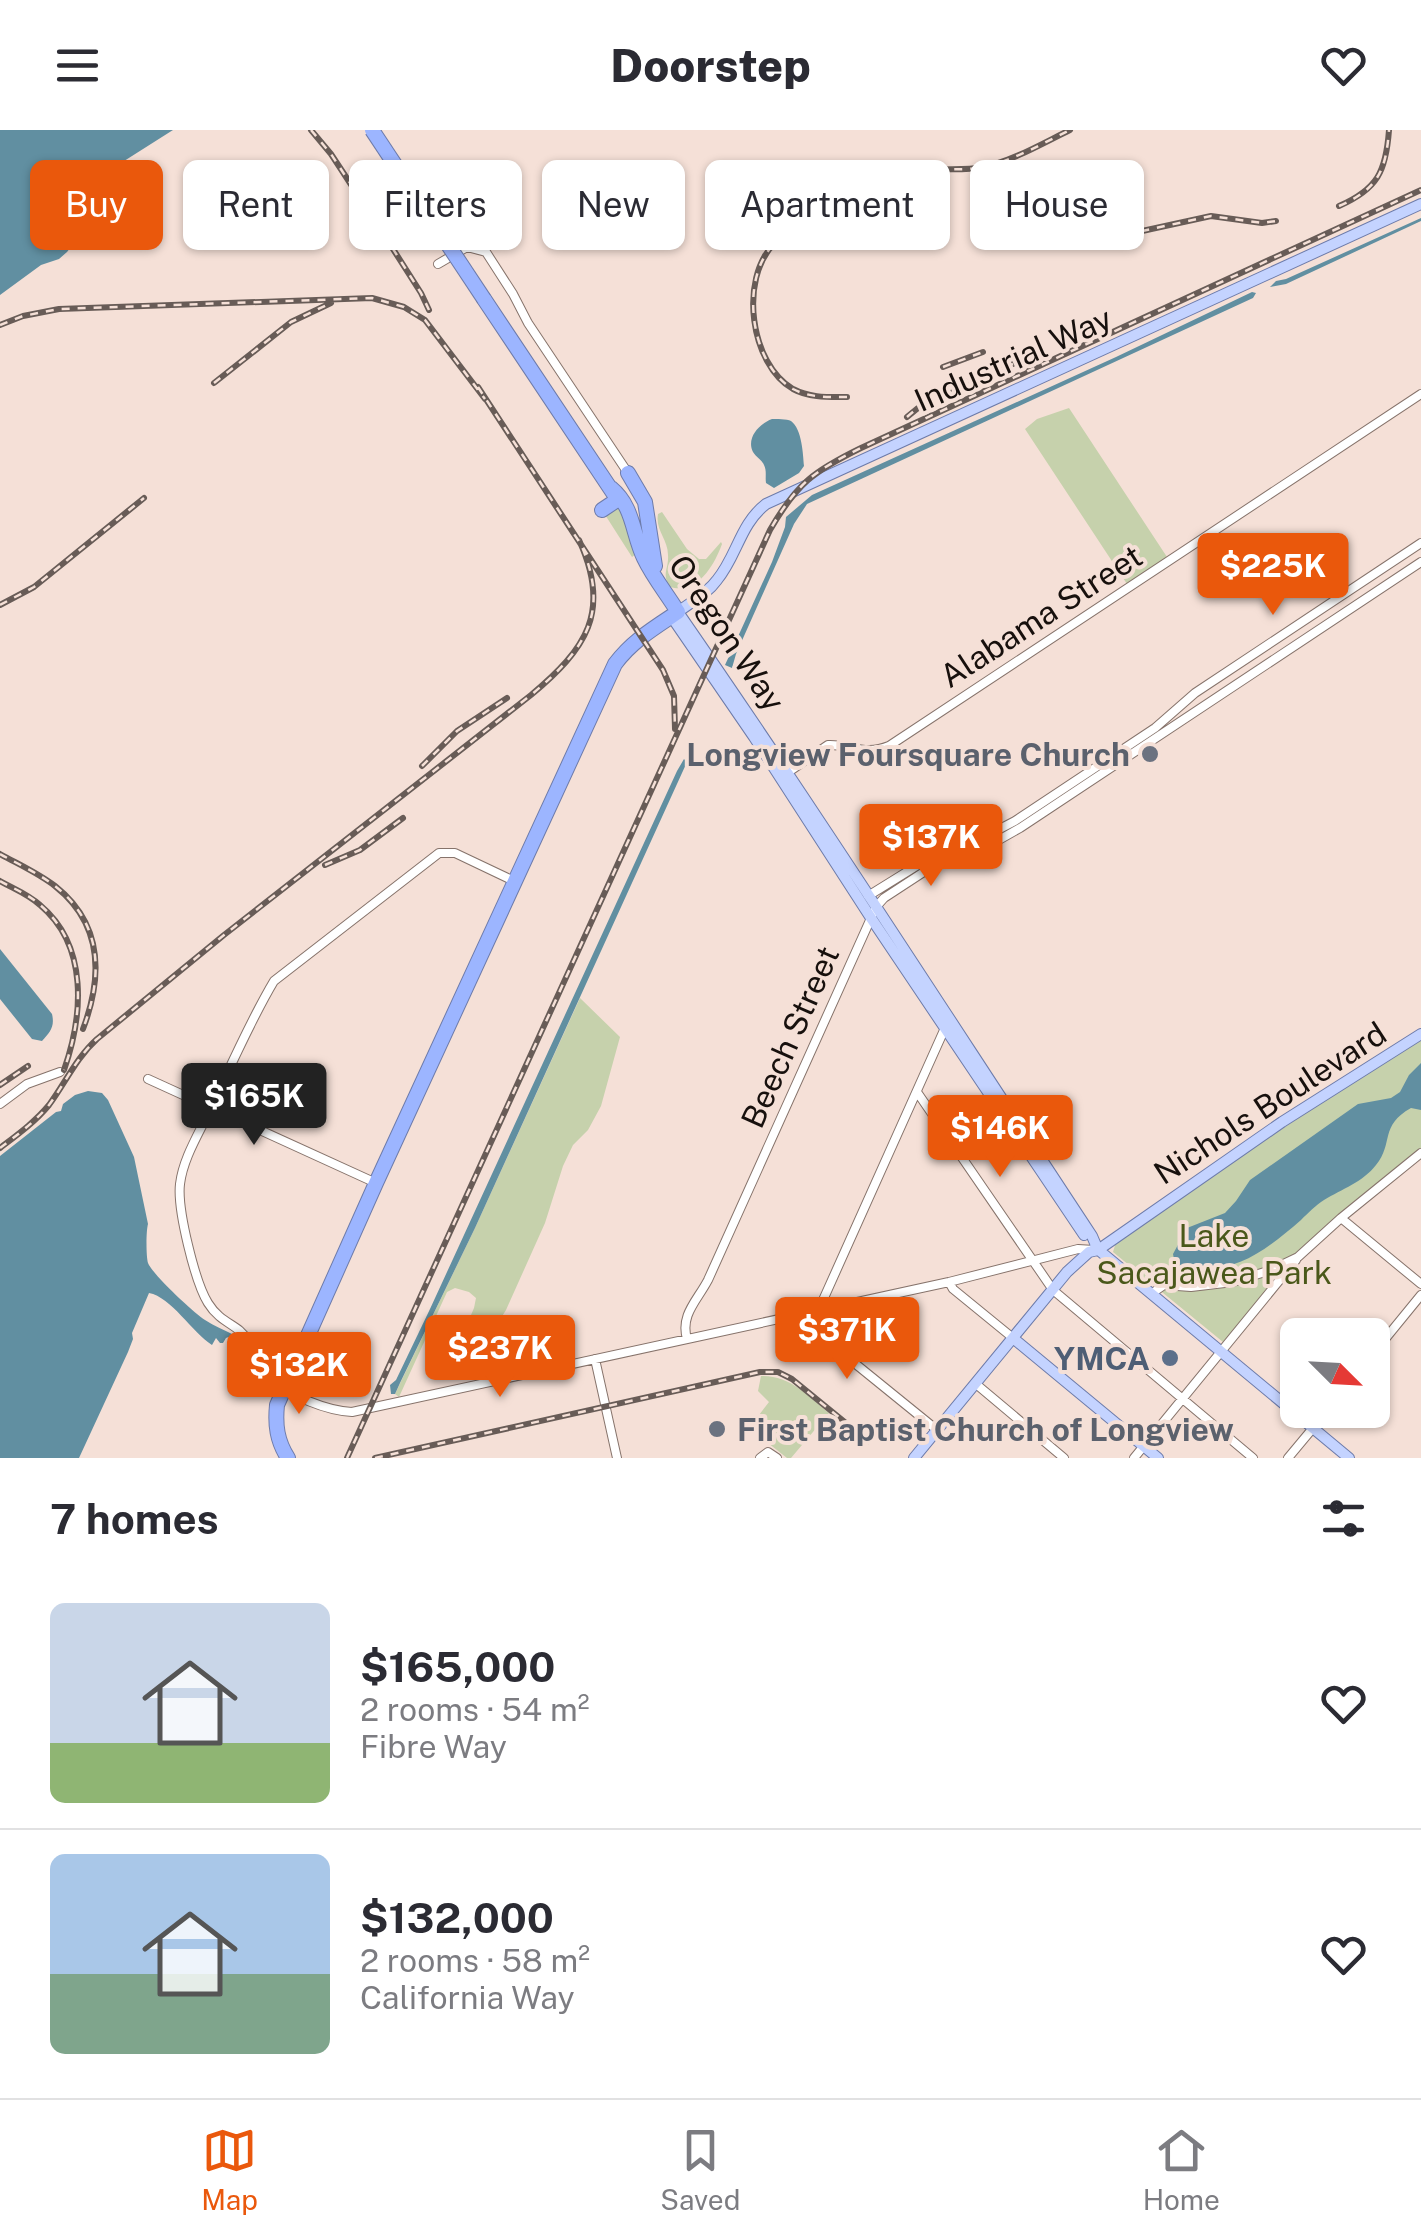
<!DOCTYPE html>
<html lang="en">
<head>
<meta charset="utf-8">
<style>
	:root { --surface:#fff; --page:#f7f7f7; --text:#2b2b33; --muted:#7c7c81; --line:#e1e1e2; --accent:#ea580c }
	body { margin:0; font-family:"Public Sans",sans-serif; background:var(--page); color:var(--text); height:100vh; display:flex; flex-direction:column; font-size:38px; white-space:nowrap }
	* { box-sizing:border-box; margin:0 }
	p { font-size:32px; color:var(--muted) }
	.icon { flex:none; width:55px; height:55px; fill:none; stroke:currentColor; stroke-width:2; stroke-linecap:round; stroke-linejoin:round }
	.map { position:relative; height:1328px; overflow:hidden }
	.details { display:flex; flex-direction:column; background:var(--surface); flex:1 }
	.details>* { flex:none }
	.guide { position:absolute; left:30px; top:30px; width:1362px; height:90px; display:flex; gap:20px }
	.needle { width:65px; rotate:114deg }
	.controls { position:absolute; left:1280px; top:1188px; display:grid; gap:20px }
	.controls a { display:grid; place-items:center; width:110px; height:110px; border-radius:15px; background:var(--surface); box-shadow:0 2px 8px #0004; font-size:50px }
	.price { position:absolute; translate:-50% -85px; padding:0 22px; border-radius:10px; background:var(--accent); color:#fff; font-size:32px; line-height:65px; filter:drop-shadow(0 2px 5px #0008) }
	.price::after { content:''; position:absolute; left:50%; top:60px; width:30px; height:22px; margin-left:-15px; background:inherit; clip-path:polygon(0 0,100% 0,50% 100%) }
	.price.selected { background:#222; color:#fff }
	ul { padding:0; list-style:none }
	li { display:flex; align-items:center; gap:30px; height:250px; padding:0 50px }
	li+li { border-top:2px solid var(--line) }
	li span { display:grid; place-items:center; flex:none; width:280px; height:200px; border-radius:15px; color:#555 }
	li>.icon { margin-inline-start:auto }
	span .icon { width:120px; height:120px; fill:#fffc; stroke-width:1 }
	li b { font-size:42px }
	h2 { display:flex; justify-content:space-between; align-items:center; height:120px; padding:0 50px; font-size:42px }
	.chip { padding:0 35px; border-radius:15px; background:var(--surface); box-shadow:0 2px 8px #0004; font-size:35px; line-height:90px }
	.chip.selected { background:var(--accent); color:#fff }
	header { display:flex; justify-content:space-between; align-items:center; height:130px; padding:0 50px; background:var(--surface); font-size:45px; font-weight:800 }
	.tab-bar { display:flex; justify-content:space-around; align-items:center; height:140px; border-top:2px solid var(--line); background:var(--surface); font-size:28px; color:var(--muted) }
	.tab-bar a { display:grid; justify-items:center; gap:5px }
	.tab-bar .selected { color:var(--accent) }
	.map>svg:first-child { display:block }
</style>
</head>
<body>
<header><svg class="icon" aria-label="menu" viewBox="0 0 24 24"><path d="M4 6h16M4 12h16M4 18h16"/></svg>Doorstep<svg class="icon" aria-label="heart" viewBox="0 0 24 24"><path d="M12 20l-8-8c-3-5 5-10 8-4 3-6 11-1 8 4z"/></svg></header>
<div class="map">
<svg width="1421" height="1328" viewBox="0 0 1421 1328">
	<rect width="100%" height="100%" fill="#f5e0d7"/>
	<!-- green -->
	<path fill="#c6d1ac" d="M1069,278L1167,427L1127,454L1025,299L1037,289Z
		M617,370L623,379L636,424L632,427L602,380Z
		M662,382L687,419L699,429H706L721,412L722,414C714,436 697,465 670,457C661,444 669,439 668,425C668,409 655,400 658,384Z
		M580,868L620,907L601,976L588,1000L573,1015L563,1036L545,1093L506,1180L486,1212L483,1209L476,1210L468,1205L465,1199L474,1178L476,1168L469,1162L455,1158L447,1162L399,1267L395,1264L475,1098Z
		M1421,910V1020L1356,1070L1313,1108L1223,1212L1113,1122L1116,1112C1216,1043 1317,973 1421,910Z
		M761,1246C790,1245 808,1266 829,1283L791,1328H787L749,1298L769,1272L758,1261Z"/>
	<!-- water -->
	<path fill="#618fa1" d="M0,0H173L91,52L98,63L124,47L128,50L124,63L86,98L67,122L59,129L41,135L0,165Z
		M1421,88V91L1286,154L1270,157L1276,151L1286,149Z
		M1252,162L1256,163L1253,168L807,374L794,394L736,524L732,538L725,535L772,432L785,397L786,387L812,365L1116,227Z
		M772,289C776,289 787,289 791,291C802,299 803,324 804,336L799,343L774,358L766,353C765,347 767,341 764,335C762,330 756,327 753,322C746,308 759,294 772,289Z
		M684,629L687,632L475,1098L400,1253L395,1264H391L390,1255L396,1250L430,1179L677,641Z
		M0,819L52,884C55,897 50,902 42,911L32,909L0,869Z
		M1421,933V980L1411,978C1379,996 1394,1013 1376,1035C1363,1052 1342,1059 1324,1070C1316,1075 1308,1083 1301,1090C1263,1123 1227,1151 1175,1134L1173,1124L1187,1098L1225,1083L1236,1071L1250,1050L1358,974L1391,968L1400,962L1409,945Z
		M88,961L102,963L108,970L134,1027L148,1094C146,1101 146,1126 148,1133C152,1144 195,1184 205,1190C214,1196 225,1200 234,1205L226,1208L223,1213H220L216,1208L212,1215C192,1202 171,1167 149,1163L132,1203L133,1209L128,1222L79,1328H0V1026L56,982L61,981L63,974L75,965Z"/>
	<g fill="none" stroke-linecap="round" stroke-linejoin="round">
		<defs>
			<path id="minor" d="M438,134L467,117L486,122L513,164L528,193L628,343
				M787,643L828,615C851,614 864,626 889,616L1421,264
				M516,752L455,723H439L274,851C249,893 230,938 209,982C198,1005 183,1029 180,1054C177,1079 195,1152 208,1173C227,1204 258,1191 246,1240C279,1256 315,1280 352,1282L949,1152L1078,1119L1094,1120
				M868,766L934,725L992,703L1015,691L1155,598L1195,563L1421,413
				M148,949L376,1053
				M917,962L1053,1160L1253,1328
				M0,974L27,954L60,942
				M1341,1088L1421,1154
				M949,1152L953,1159L1013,1208
				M1151,1164L1164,1155L1191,1157L1233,1152L1271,1140L1298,1127L1341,1088L1421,1023
				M687,1209C680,1185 697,1171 708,1150L876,777L884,768L936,734L997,711L1020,698L1421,432
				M1372,1225L1421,1165
				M595,1229L617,1328
				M976,1254L1064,1328
				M937,1300L826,1210L816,1193L819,1179L945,898
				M760,1328L768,1322L777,1328
				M1134,1328L1296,1130
				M1288,1328L1328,1280"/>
			<path id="major" d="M671,486L754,607L871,788L1084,1105
				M1095,1117L1349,1328
				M1098,1120L1092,1106C954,897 820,687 678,482C691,472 707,464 717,450C737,426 740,394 766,374L1421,74
				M1013,1208L1158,1328
				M914,1328L1067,1142L1089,1122L1098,1120L1282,992L1421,904"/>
			<path id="highway" d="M484,169L614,364
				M628,343L645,372L655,436
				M602,380L617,370
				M288,1328C277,1311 275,1295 277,1275L376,1053L615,534C632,511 654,498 678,482C667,464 653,447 644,428C632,403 634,377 611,358"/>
		</defs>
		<!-- minor casing -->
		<use href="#minor" stroke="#86736b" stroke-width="10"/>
		<!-- major casing -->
		<use href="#major" stroke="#6d7baa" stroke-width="12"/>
		<!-- highway casing -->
		<use href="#highway" stroke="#6d7baa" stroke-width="16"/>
		<!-- minor -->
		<use href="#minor" stroke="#fff" stroke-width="8"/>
		<!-- major -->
		<use href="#major" stroke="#c4d3ff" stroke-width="10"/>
		<!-- highway -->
		<use href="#highway" stroke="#9cb5ff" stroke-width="14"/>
		<defs>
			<path id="rail" d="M311,0L331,24L386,108L421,163L429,180
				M1339,76C1378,59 1386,41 1389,0
				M1110,108L1211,86L1262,93L1276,91
				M0,195L23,186L59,179L372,168L404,177L425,190L485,269
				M943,237L983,222
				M214,253L291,192L331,173
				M478,257L663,540L674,566L675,599
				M847,267C828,267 810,268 793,259C750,234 739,149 774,114C790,97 814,90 835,80C861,68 887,56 913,44C937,36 959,42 983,37C1013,31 1043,13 1070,0
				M907,287C937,260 976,247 1013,234
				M0,475L34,457L144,368
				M422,636L457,601L507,568
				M0,724C18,734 38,743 55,756C103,794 103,846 83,899
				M325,735L360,720L403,688
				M0,751C14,759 28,764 40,775C89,816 83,886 64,940
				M0,955L28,936
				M0,1018C17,1005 35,992 49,975C66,952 76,928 97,909L224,805L531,565C586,519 612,482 579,410
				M347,1328L770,400C797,353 814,341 861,318L1421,60
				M375,1328L760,1242H778L792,1249L868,1311"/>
		</defs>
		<!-- rail casing -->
		<use href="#rail" stroke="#685c57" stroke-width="6"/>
		<!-- rail -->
		<use href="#rail" stroke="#f5e0d7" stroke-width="2.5" stroke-dasharray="8" stroke-linecap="butt"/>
		<defs>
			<path id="highway-bridge" d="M372,0L484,169"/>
		</defs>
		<!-- highway-bridge casing -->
		<use href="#highway-bridge" stroke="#6d7baa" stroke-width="16" stroke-linecap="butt"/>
		<!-- highway-bridge -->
		<use href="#highway-bridge" stroke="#9cb5ff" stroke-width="14"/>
	</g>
	<!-- markers -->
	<g fill="#6b7280" stroke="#f5e0d7" stroke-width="4">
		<circle cx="1150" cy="624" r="10"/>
		<circle cx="717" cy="1299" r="10"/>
	</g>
	<circle fill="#5c6f8a" stroke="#f5e0d7" stroke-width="4" cx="1170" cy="1228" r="10"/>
	<g text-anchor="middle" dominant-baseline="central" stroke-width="8" stroke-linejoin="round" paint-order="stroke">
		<!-- street labels -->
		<g font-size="32" fill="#17100d" stroke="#f5e0d7">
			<text transform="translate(1013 229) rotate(-24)">Industrial Way</text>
			<text transform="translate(1041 486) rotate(-33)">Alabama Street</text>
			<text transform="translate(727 503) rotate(56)">Oregon Way</text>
			<text transform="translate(790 907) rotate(-66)">Beech Street</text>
			<text transform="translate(1270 973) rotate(-33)">Nichols Boulevard</text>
		</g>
		<!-- worship labels -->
		<g font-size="32" font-weight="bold" fill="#5b616d" stroke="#f5e0d7" text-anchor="end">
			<text x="1130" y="624">Longview Foursquare Church</text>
			<text x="737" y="1299" text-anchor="start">First Baptist Church of Longview</text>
		</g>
		<!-- park labels -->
		<g font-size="32" fill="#4a581a" stroke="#f5e0d7">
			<text x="1214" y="1105">Lake<tspan x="1214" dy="37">Sacajawea Park</tspan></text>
		</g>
		<!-- service labels -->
		<g font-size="32" font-weight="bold" fill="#4e5e75" stroke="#f5e0d7" text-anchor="end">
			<text x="1150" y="1228">YMCA</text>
		</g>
	</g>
</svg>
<div class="controls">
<a><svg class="needle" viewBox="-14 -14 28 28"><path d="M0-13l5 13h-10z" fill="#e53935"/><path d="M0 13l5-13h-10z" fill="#7c7c81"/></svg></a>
</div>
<b class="price" style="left:1273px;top:488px">$225K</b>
<b class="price" style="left:931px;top:759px">$137K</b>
<b class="price selected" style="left:254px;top:1018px">$165K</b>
<b class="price" style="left:1000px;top:1050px">$146K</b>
<b class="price" style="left:847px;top:1252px">$371K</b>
<b class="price" style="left:500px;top:1270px">$237K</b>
<b class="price" style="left:299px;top:1287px">$132K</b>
<div class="guide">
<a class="chip selected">Buy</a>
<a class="chip">Rent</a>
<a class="chip">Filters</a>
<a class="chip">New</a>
<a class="chip">Apartment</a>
<a class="chip">House</a>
</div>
</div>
<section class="details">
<h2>7 homes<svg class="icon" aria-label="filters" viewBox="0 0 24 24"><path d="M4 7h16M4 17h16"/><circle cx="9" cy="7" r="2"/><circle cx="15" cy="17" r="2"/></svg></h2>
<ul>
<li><span style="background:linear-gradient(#c9d6e8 70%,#8fb573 0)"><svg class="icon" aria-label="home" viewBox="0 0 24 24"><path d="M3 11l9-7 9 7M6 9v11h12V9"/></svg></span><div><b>$165,000</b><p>2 rooms · 54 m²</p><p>Fibre Way</p></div><svg class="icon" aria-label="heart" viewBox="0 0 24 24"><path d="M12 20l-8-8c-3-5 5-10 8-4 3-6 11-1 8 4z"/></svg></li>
<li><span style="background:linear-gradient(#a9c7e8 60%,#7fa58c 0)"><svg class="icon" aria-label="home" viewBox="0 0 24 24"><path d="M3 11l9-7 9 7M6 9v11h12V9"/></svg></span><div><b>$132,000</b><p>2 rooms · 58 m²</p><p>California Way</p></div><svg class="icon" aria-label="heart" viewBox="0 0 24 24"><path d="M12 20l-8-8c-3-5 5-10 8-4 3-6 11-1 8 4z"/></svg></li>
</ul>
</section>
<nav class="tab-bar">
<a class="selected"><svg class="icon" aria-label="map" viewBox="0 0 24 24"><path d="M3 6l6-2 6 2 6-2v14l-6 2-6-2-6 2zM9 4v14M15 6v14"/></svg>Map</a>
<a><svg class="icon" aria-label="saved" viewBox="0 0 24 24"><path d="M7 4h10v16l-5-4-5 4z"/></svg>Saved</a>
<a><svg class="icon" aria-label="home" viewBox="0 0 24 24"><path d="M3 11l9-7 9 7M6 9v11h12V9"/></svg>Home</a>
</nav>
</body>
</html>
